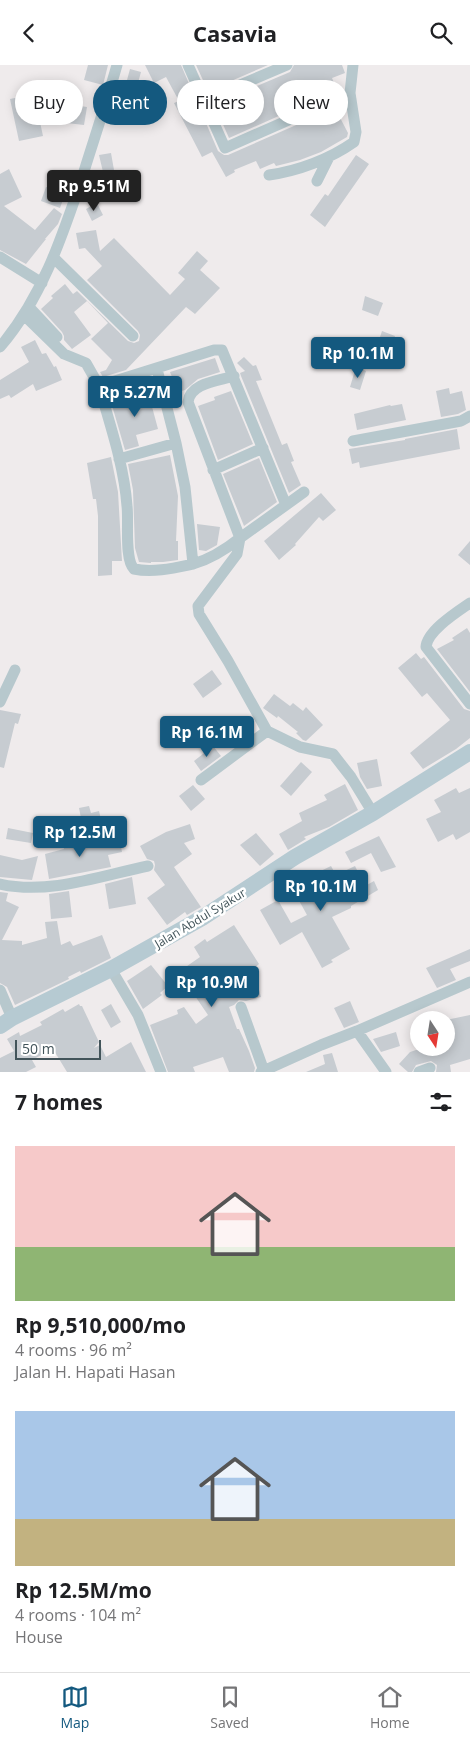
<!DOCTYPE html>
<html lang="en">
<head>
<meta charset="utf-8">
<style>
	:root { --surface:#fff; --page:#f2f2f2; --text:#202124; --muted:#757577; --line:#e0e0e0; --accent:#14597f }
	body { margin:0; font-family:"Open Sans",sans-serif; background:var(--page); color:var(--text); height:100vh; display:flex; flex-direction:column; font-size:19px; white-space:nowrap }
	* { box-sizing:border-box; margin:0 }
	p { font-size:16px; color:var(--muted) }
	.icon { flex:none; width:28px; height:28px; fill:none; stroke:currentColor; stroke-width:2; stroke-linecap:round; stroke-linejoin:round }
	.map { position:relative; height:1007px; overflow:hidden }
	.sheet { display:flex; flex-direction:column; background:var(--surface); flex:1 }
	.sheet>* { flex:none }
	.top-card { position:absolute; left:15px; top:15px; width:440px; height:45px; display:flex; gap:10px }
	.needle { width:32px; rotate:168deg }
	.buttons { position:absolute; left:410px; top:946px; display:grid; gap:10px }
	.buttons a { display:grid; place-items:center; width:45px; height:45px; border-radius:50%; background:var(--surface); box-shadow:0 2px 12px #0003; font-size:25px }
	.scale { position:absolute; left:15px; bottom:12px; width:86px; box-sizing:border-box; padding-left:5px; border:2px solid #42545a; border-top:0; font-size:14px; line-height:18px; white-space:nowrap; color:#42545a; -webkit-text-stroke:4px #fff; paint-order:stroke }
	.price { position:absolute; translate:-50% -42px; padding:0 11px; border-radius:5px; background:var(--accent); color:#fff; font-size:16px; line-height:32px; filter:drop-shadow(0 1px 2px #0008) }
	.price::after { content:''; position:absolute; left:50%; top:30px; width:15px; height:11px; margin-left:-8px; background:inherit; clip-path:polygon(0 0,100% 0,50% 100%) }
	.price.on { background:#222; color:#fff }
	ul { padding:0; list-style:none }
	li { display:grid; align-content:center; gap:10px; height:265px; padding:0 15px }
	li span { display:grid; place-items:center; height:155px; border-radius:0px; color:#555 }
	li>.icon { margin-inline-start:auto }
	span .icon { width:90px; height:90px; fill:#fffc; stroke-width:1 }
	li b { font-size:21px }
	h2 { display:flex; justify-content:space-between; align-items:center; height:60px; padding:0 15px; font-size:21px }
	.chip { padding:0 18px; border-radius:22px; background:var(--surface); box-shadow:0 2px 12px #0003; font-size:18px; line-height:45px }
	.chip.on { background:var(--accent); color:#fff }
	header { display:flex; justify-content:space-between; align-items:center; height:65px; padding:0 15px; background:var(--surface); font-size:22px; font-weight:700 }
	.menu { display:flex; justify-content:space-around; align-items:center; height:70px; border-top:1px solid var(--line); background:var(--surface); font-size:14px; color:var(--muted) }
	.menu a { display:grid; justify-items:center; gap:2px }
	.menu .on { color:var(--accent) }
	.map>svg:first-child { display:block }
</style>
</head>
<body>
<header><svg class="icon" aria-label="back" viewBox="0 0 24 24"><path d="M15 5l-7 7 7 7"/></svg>Casavia<svg class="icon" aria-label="search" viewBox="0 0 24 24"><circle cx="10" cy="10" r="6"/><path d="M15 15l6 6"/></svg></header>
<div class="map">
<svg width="470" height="1007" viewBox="0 0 470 1007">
	<rect width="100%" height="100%" fill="#efebec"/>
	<!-- building -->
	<path fill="#c7ccd1" d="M88,0H108L103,20L84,15Z
		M145,0H181L218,86L224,90H228L335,43L348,68L347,72L321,87L300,95L276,101L274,98L260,104L256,96L234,105L235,107L226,112L212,87L202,92L174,38L179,36L166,12L154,18Z
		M196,0H268L208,26Z
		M294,0H342L345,8L332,13L337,25L229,73L214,39L290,7Z
		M130,4L141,7L138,18L127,15Z
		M34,29L35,34L87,42L84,60L58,57V60L40,57L43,71L19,76L10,34Z
		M111,88L114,105L103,107L99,90Z
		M356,90L369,99L325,162L310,150L325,129L328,131Z
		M9,104L22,132L4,141L35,165L54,143L62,149L58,159L45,174H46L26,199L0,185V109Z
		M46,122L65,129L60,143L41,136Z
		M97,138L103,150L92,156L86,144Z
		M96,165L100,186L114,173L170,230L185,214L178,208L197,186L208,196L200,205L220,223L195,249L186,242L126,305L103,312L100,307L106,305L112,295L91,274L108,258L87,236L74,247L91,270L72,284L64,275V271L62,267L41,244L53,233L51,231L65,219L73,229L77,226L128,276L134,278L139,276L140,270L138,266L87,215L102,201L85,183L79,184L76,168Z
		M365,231L383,238L378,251L362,245Z
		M382,266L395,271L391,286L377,281Z
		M35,275L42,289L46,288L54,302L56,301L62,315L36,326L33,319L11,333L9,330L0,334V315L29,297L21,282Z
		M244,292L253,301L256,300L262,315L256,316L282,380L287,378L294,396L291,397L301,420L289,428L241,311L240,308L245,306L237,298Z
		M215,293L220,307L198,314L185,325L178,327L170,307Z
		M356,302L366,306L360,325L350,322Z
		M449,323L450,329L462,326L466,345L458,349L441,352L436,326Z
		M152,326L154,338H151L158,364L136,370L139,381L125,385L111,337Z
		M231,326L253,379L218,395L198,341L215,335L214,332Z
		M402,339L406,355L357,365L354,349L390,340L391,341Z
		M457,364L460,384L360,403L359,397L352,399L349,384L405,375V374Z
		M170,390L178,431L176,476H178V495L163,497H151V498L139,497L135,483L133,425L128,399Z
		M111,392L118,427L122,496H112V510L98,511V451L96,434H93L87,398Z
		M259,393L277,437L244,461L223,409Z
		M321,428L336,445L323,456L319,452L295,479L296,480L279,495L264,476Z
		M197,459L220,462L217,480L206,486L199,485Z
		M470,476V500L458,490Z
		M467,563L470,568V627L437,584L454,575L452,573Z
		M416,588L421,594L424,592L464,644L470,646V673L456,684L423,704L410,688L450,655L427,628L422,632L398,603Z
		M212,605L222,619L203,633L193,619Z
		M274,629L290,641L293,638L303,646L306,642L323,660L306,676L303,675L296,668L298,667L278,651L277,653L263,643Z
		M0,645L21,649L18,659L15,658L4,703L0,702Z
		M213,681L221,691L201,706L194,696Z
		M377,694L382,721L367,724L360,712L357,698Z
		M301,697L312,707L291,731L280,721Z
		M345,719L358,745L329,762L304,772L306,774L288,785L279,769L302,756L299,748L327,735L324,730Z
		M193,720L205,734L191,746L179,731Z
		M456,723L459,728L470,723V767L456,775L453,769L438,777L426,754L441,747L434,735Z
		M89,741L91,748L99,746L103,763L84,768L79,743Z
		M190,759L195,774L184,778L192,789L174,802L201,842L187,850L185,847L167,860L147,833L165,820L154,805L155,800L154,796L147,794L140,781L166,767Z
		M8,763L33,768L31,778L6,774Z
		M256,768L274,789L260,801L240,780Z
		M91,770L94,783L120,777L122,787L108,790L111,802L49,814L45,789L64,784L62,777Z
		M379,771L396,802L381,807L371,788L351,798L345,787Z
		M0,790L22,795L38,791L32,815L0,812Z
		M331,801L336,810L355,801L365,821L374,816L378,825L351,841V843L332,852L350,884L331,895L333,897L322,903L302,867L280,880L260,845L278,835L291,858L307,850L291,821L299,817L305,824L308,822L304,814Z
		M132,812L136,839L109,844L105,819Z
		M69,826L72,852L51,854L49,829Z
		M0,827L8,828L6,836L19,842L2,875L22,876V880L47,873L45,857L57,856L61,880L70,876L73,881L102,870L111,893L81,908L80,906L68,912L69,914L15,940L7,922L0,918Z
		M234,860L259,899L253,904L261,932L246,936L239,935L234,940L229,942L237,964H239L249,986L255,1003L254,1007H229L223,992L193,1002L195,1007H168L150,960L178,949L177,945L184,942L196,959L208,950L180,909V906L200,892L194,882L205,874L207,877Z
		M470,884V896L450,904L456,915L437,923L426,903Z
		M151,900L168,921L160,928L162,930L143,944L127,916Z
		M350,936L359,957L344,963L334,943Z
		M79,939L80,941H82L99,977L94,983L100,980L106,992L131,977L146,1007H67L53,984L32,995L36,1002L26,1007H0V993L14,986L7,974L19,967L20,971L42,960L40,957L63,944L65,947Z
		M111,939L121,957L111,963L101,945Z
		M470,950V994L450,1000L451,1007H436L437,1000L431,996L416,1000L412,1007H408L399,999L410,987L425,982H446V955Z
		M396,967L400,981L381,987L373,974Z
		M332,988L338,1007H306L325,999L323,990Z"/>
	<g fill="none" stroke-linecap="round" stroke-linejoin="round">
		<!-- street -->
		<path stroke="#b7c8cd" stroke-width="11" d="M188,0L225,83L350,28
			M205,35L287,0
			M269,110C298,106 330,94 354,77L356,67L350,28L353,0
			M317,116L329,92
			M0,192L42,218
			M53,192L133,271
			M29,242L57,272
			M24,250L64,289L86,298L99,321L214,285H222L286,440L304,427
			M0,282C41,234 61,175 81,116C93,77 106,39 117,0
			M234,311C218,316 190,318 188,337L240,473L286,440
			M99,321C110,360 124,400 127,441C129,456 124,494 134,504C153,508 174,503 193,499L185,422L176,378
			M353,376L461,356L470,351
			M119,394L176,378L157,304
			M213,405L263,383
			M240,473L237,489L198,541L199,549L228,596L267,666L300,682L333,689L351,712L373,748
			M193,499C211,494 225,485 240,473
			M470,538C457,547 427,566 426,582L470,639
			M0,637L15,605
			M201,715L267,666
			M0,819C49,830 100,811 148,801
			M111,904L138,950L161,1007
			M0,925L12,953
			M241,942L264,1006
			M357,966L386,1007
			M261,1007L321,980L357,966L470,917
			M419,1007L430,1003"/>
		<!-- secondary -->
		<path stroke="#b6cad2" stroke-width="16" d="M0,961L12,953L111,904L202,853L295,792L373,748L470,687"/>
	</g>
	<g text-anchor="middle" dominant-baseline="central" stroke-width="5" stroke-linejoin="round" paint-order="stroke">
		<!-- street labels -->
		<g font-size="12" fill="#42545a" stroke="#fff">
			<text transform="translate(200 853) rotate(-31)">Jalan Abdul Syakur</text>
		</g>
	</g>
</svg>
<div class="buttons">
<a><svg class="needle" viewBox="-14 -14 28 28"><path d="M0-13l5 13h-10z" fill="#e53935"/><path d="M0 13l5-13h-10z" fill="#757577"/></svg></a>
</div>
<div class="scale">50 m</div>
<b class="price on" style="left:94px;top:147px">Rp 9.51M</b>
<b class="price" style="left:358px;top:314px">Rp 10.1M</b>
<b class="price" style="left:135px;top:353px">Rp 5.27M</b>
<b class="price" style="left:207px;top:693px">Rp 16.1M</b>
<b class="price" style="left:80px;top:793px">Rp 12.5M</b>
<b class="price" style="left:321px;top:847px">Rp 10.1M</b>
<b class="price" style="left:212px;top:943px">Rp 10.9M</b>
<div class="top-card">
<a class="chip">Buy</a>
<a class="chip on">Rent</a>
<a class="chip">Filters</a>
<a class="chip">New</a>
</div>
</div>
<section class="sheet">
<h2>7 homes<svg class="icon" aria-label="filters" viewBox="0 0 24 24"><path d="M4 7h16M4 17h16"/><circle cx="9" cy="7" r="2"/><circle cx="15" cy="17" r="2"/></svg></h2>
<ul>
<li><span style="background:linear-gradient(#f6c9c9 65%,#8fb573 0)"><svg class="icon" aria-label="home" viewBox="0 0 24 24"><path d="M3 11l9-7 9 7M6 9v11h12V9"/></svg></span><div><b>Rp 9,510,000/mo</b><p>4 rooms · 96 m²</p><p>Jalan H. Hapati Hasan</p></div></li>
<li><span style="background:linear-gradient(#a9c7e8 70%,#c2b280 0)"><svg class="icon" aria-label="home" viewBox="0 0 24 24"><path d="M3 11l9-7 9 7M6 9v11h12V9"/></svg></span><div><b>Rp 12.5M/mo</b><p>4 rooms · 104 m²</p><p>House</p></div></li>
</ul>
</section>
<nav class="menu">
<a class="on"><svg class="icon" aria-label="map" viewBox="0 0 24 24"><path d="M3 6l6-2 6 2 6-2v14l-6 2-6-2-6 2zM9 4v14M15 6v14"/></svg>Map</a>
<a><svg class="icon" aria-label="saved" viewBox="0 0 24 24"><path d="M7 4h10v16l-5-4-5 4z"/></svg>Saved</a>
<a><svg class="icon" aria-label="home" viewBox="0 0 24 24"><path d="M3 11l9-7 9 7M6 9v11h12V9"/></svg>Home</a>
</nav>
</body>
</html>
